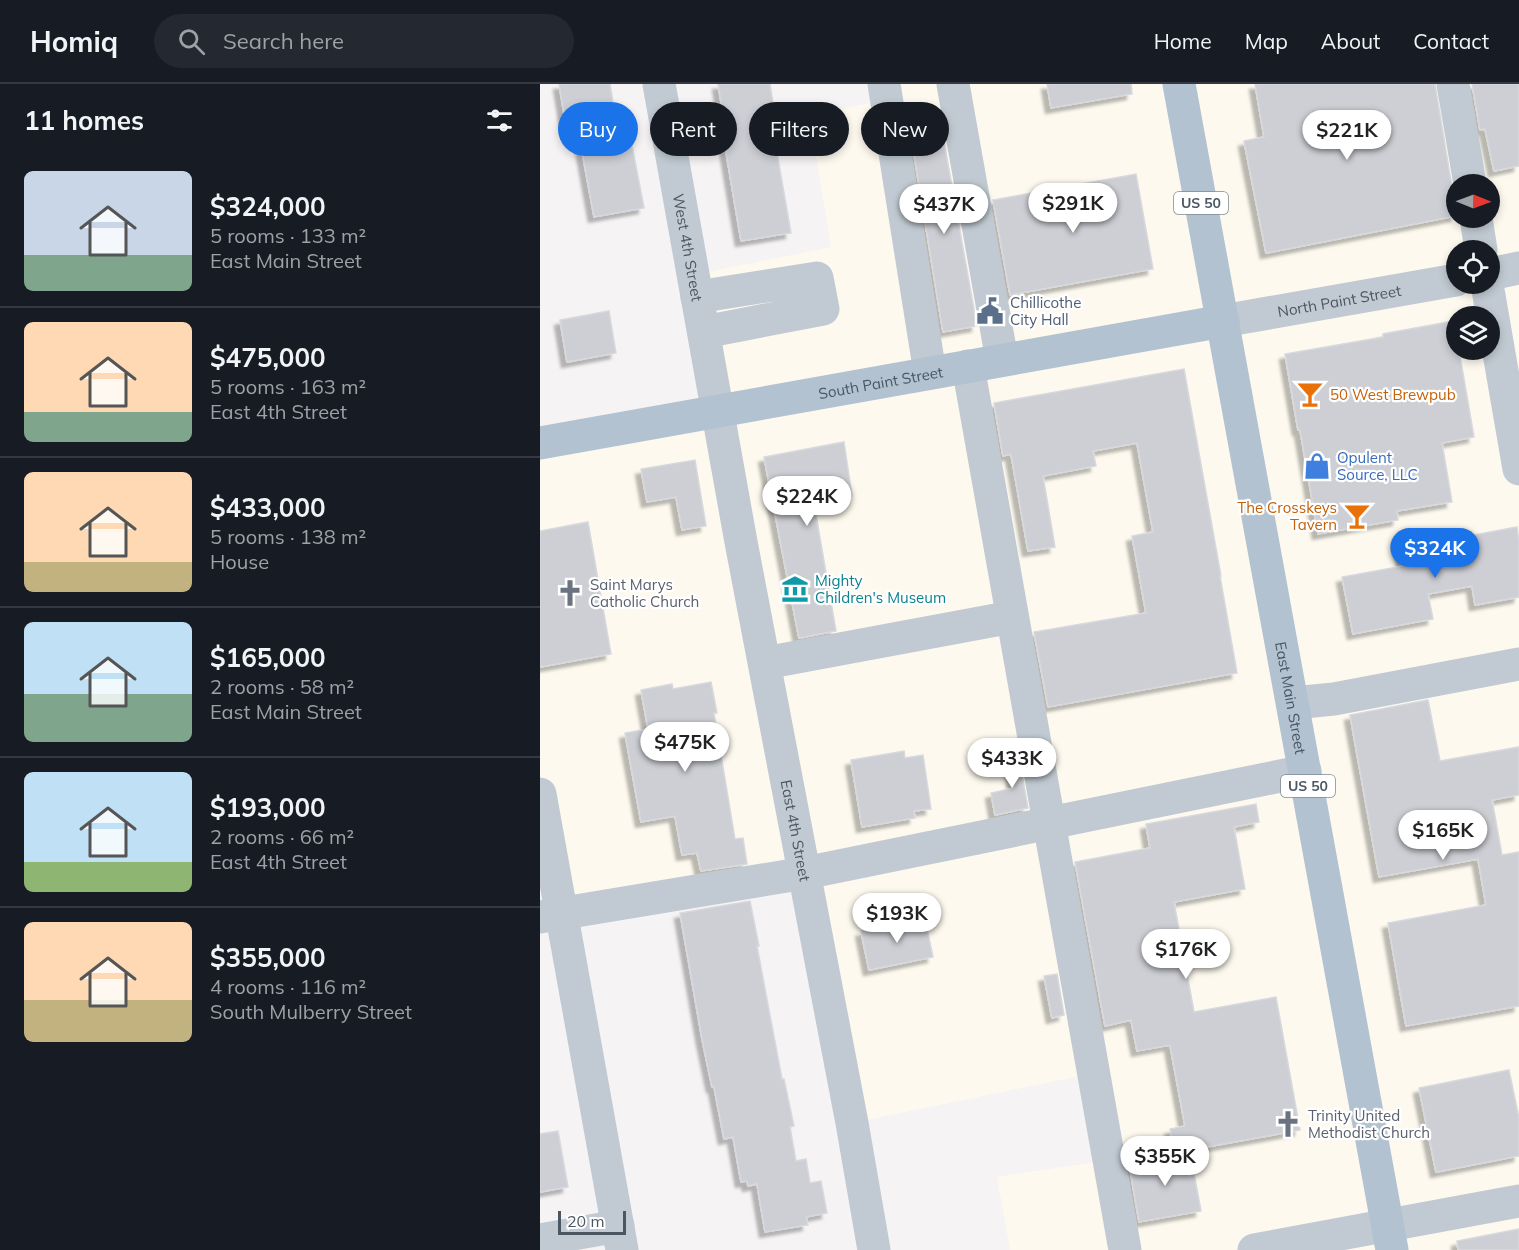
<!DOCTYPE html>
<html lang="en">
<head>
<meta charset="utf-8">
<style>
	:root { --surface:#171b24; --page:#242831; --text:#f1f3f6; --muted:#9ea1a6; --line:#363941; --accent:#1a73e8 }
	body { margin:0; font-family:Mulish,sans-serif; background:var(--page); color:var(--text); height:100vh; display:flex; flex-direction:column; font-size:22px; white-space:nowrap }
	* { box-sizing:border-box; margin:0 }
	p { font-size:20px; color:var(--muted) }
	.icon { flex:none; width:33px; height:33px; fill:none; stroke:currentColor; stroke-width:2; stroke-linecap:round; stroke-linejoin:round }
	.map { position:relative; flex:1; overflow:hidden }
	.drawer { display:flex; flex-direction:column; background:var(--surface); width:540px }
	.drawer>* { flex:none }
	.top-card { position:absolute; left:18px; top:18px; width:570px; height:54px; display:flex; gap:12px }
	.needle { width:39px; rotate:91deg }
	.fabs { position:absolute; left:906px; top:90px; display:grid; gap:12px }
	.fabs a { display:grid; place-items:center; width:54px; height:54px; border-radius:50%; background:var(--surface); box-shadow:0 3px 9px #0003; font-size:30px }
	.scale { position:absolute; left:18px; bottom:15px; width:68px; box-sizing:border-box; padding-left:6px; border:3px solid #4a5661; border-top:0; font-size:16px; line-height:21px; white-space:nowrap; color:#4a5661; -webkit-text-stroke:4px #fff; paint-order:stroke }
	.price { position:absolute; translate:-50% -51px; padding:0 14px; border-radius:21px; background:#fff; color:#222; font-size:20px; line-height:39px; filter:drop-shadow(0 2px 3px #0008) }
	.price::after { content:''; position:absolute; left:50%; top:36px; width:18px; height:14px; margin-left:-9px; background:inherit; clip-path:polygon(0 0,100% 0,50% 100%) }
	.price.current { background:var(--accent); color:#fff }
	ul { padding:0; list-style:none }
	li { display:flex; align-items:center; gap:18px; height:150px; padding:0 24px }
	li+li { border-top:2px solid var(--line) }
	li span { display:grid; place-items:center; flex:none; width:168px; height:120px; border-radius:9px; color:#555 }
	li>.icon { margin-inline-start:auto }
	span .icon { width:72px; height:72px; fill:#fffc; stroke-width:1 }
	li b { font-size:26px }
	h2 { display:flex; justify-content:space-between; align-items:center; height:72px; padding:0 24px; font-size:26px }
	.chip { padding:0 21px; border-radius:27px; background:var(--surface); box-shadow:0 3px 9px #0003; font-size:21px; line-height:54px }
	.chip.current { background:var(--accent); color:#fff }
	header { display:flex; align-items:center; gap:36px; box-sizing:border-box; height:84px; padding:0 30px; background:var(--surface); border-bottom:2px solid var(--line) }
	header strong { font-size:28px }
	nav { display:flex; gap:33px; margin-inline-start:auto; font-size:21px }
	.search { width:420px; height:54px; background:var(--page); display:flex; align-items:center; gap:15px; box-sizing:border-box; padding:0 21px; border-radius:33px; color:var(--muted); font-size:22px }
	main { display:flex; flex:1; min-height:0 }
	.map>svg:first-child { display:block }
</style>
</head>
<body>
<header>
<strong>Homiq</strong>
<div class="search"><svg class="icon" aria-label="search" viewBox="0 0 24 24"><circle cx="10" cy="10" r="6"/><path d="M15 15l6 6"/></svg>Search here</div>
<nav><a>Home</a><a>Map</a><a>About</a><a>Contact</a></nav>
</header>
<main>
<section class="drawer">
<h2>11 homes<svg class="icon" aria-label="filters" viewBox="0 0 24 24"><path d="M4 7h16M4 17h16"/><circle cx="9" cy="7" r="2"/><circle cx="15" cy="17" r="2"/></svg></h2>
<ul>
<li><span style="background:linear-gradient(#c9d6e8 70%,#7fa58c 0)"><svg class="icon" aria-label="home" viewBox="0 0 24 24"><path d="M3 11l9-7 9 7M6 9v11h12V9"/></svg></span><div><b>$324,000</b><p>5 rooms · 133 m²</p><p>East Main Street</p></div></li>
<li><span style="background:linear-gradient(#ffd9b3 75%,#7fa58c 0)"><svg class="icon" aria-label="home" viewBox="0 0 24 24"><path d="M3 11l9-7 9 7M6 9v11h12V9"/></svg></span><div><b>$475,000</b><p>5 rooms · 163 m²</p><p>East 4th Street</p></div></li>
<li><span style="background:linear-gradient(#ffd9b3 75%,#c2b280 0)"><svg class="icon" aria-label="home" viewBox="0 0 24 24"><path d="M3 11l9-7 9 7M6 9v11h12V9"/></svg></span><div><b>$433,000</b><p>5 rooms · 138 m²</p><p>House</p></div></li>
<li><span style="background:linear-gradient(#bfe0f5 60%,#7fa58c 0)"><svg class="icon" aria-label="home" viewBox="0 0 24 24"><path d="M3 11l9-7 9 7M6 9v11h12V9"/></svg></span><div><b>$165,000</b><p>2 rooms · 58 m²</p><p>East Main Street</p></div></li>
<li><span style="background:linear-gradient(#bfe0f5 75%,#8fb573 0)"><svg class="icon" aria-label="home" viewBox="0 0 24 24"><path d="M3 11l9-7 9 7M6 9v11h12V9"/></svg></span><div><b>$193,000</b><p>2 rooms · 66 m²</p><p>East 4th Street</p></div></li>
<li><span style="background:linear-gradient(#ffd9b3 65%,#c2b280 0)"><svg class="icon" aria-label="home" viewBox="0 0 24 24"><path d="M3 11l9-7 9 7M6 9v11h12V9"/></svg></span><div><b>$355,000</b><p>4 rooms · 116 m²</p><p>South Mulberry Street</p></div></li>
</ul>
</section>
<div class="map">
<svg width="979" height="1166" viewBox="0 0 979 1166">
	<defs>
		<filter id="shadow"><feDropShadow dx="-5.5" dy="5.5" stdDeviation="1.5" flood-color="#0004"/></filter>
	</defs>
	<rect width="100%" height="100%" fill="#f5f3f3"/>
	<!-- commercial -->
	<path fill="#fdf9ef" fill-rule="evenodd" d="M344,0H979V1166H470L457,1093L562,1077L545,991L312,1039L264,789L21,829L0,710V359L178,327L153,191L291,163L269,31L346,16ZM916,100H950V134H916ZM916,166H950V200H916ZM916,232H950V266H916Z"/>
	<!-- building -->
	<path fill="#cdcfd5" stroke="#d7d9de" stroke-width="1.5" filter="url(#shadow)" d="M19,0H70L76,37L87,35L104,124L54,133L37,40L26,42Z
		M178,0H230L237,45L233,46L251,149L201,157L185,62L188,61Z
		M507,0H591L592,10L511,24Z
		M715,0H895L912,103L916,113V132L726,169L704,57L724,53Z
		M932,0H979V82L954,87L945,45L940,46Z
		M403,52L437,242L403,248L372,58Z
		M596,90L613,185L470,211L453,116Z
		M69,227L76,269L27,278L20,236Z
		M914,237L916,250V266H919L934,353L902,359L912,418L857,427L858,436L778,450L760,346H758L745,270L843,253V250Z
		M644,285L681,492H680L697,589L508,623L494,548L606,529L592,452L613,448L597,359L553,367L556,382L503,392L515,463L488,467L471,370L463,372L454,319Z
		M304,358L312,412L274,419L296,547L259,554L224,373Z
		M155,376L166,442L142,446L136,413L107,418L101,385Z
		M48,438L71,570L0,583V447Z
		M977,443L979,457V513L935,521L932,502L888,510L893,535L813,550L802,493L863,482L860,465Z
		M171,598L177,629H174L195,755L203,754L207,780L161,787L157,769L142,771L135,732L101,738L85,649L108,645L101,606L132,600L133,605Z
		M888,616L900,677L979,663V711L952,716L962,771L979,768V922L866,942L848,839L946,821L938,775L839,793L810,631Z
		M477,663L488,724L455,731L451,709L474,704L467,665Z
		M364,667L365,674L383,671L391,725L374,727L375,734L322,743L311,676Z
		M716,720L719,738L694,743L705,805L634,818L654,928L736,913L760,1046L634,1069L630,1045L645,1042L630,961L597,967L591,936L565,942L535,778L610,764L606,740Z
		M210,817L219,862H217L242,995H244L254,1042L250,1043L256,1077L266,1075L270,1099L281,1097L287,1129L266,1133L268,1141L225,1148L217,1100L208,1102L207,1097L201,1098L193,1053L184,1055L174,1003H172L162,955L140,829Z
		M385,835L393,873L329,886L321,847Z
		M517,890L524,931L512,934L504,892Z
		M969,986L979,1034V1072L896,1088L879,1004Z
		M18,1047L28,1103L0,1108V1050Z
		M650,1068L661,1127L599,1138L589,1079Z
		M979,1145V1166H918L917,1157Z"/>
	<g fill="none" stroke-linecap="round" stroke-linejoin="round">
		<!-- minor -->
		<g stroke="#c1cad2" stroke-width="33">
			<path id="s1" d="M119,0L201,458L312,1039L334,1166"/>
			<path d="M344,0L390,289"/>
			<path d="M413,0L462,276"/>
			<path d="M913,0L930,100"/>
			<path d="M936,134L941,166"/>
			<path d="M950,190L979,184"/>
			<path d="M947,200L979,385"/>
			<path d="M157,213L277,194L283,225L164,248"/>
			<path id="s2" d="M683,237L916,196"/>
			<path d="M428,282L585,1166"/>
			<path d="M225,579L472,533"/>
			<path d="M753,619L794,615L979,580"/>
			<path d="M0,710L82,1166"/>
			<path d="M0,833L265,789L765,687"/>
			<path d="M0,1156L78,1142"/>
			<path d="M714,1166L979,1117"/>
		</g>
		<!-- major -->
		<g stroke="#b3c2d1" stroke-width="33">
			<path id="s3" d="M639,0L852,1166"/>
			<path id="s4" d="M0,359L683,237"/>
		</g>
	</g>
	<!-- icons -->
	<defs>
		<symbol id="civic-bare" viewBox="-9 -9 18 18"><path d="M-.6-6.5H3V-4.5H.6V-3L4-1V1h2V6H-6V1h2V-1L-.6-3ZM-1.2 2.5V6h2.4V2.5Z" fill="#5c6f8a" stroke="#fff" stroke-width="2.5" paint-order="stroke"/></symbol>
		<symbol id="bar-bare" viewBox="-9 -9 18 18"><path d="M-6-5H6L.8 .8V4.5H3.5V6h-7V4.5H-.8V.8Z" fill="#e8710a" stroke="#fff" stroke-width="2.5" paint-order="stroke"/></symbol>
		<symbol id="shop-bare" viewBox="-9 -9 18 18"><path d="M-5-2.5h2.3a2.7 3.5 0 0 1 5.4 0H5L5.5 6h-11ZM-1.5-2.5h3a1.5 2.3 0 0 0-3 0Z" fill="#3f7fe0" stroke="#fff" stroke-width="2.5" paint-order="stroke"/></symbol>
		<symbol id="museum-bare" viewBox="-9 -9 18 18"><path d="M0-6L6-3V-2H-6V-3ZM-5-1h2V3h-2ZM-1-1h2V3h-2ZM3-1h2V3H3ZM-6 4H6V6H-6Z" fill="#0f9aa8" stroke="#fff" stroke-width="2.5" paint-order="stroke"/></symbol>
		<symbol id="church-bare" viewBox="-9 -9 18 18"><path d="M-1.2-6h2.4v3.5h3.3v2.4h-3.3V6h-2.4V-.1h-3.3v-2.4h3.3Z" fill="#6b7280" stroke="#fff" stroke-width="2.5" paint-order="stroke"/></symbol>
	</defs>
	<g fill-rule="evenodd">
		<use href="#civic-bare" x="431" y="208" width="38" height="38"/>
		<use href="#bar-bare" x="751" y="291" width="38" height="38"/>
		<use href="#shop-bare" x="758" y="363" width="38" height="38"/>
		<use href="#bar-bare" x="798" y="413" width="38" height="38"/>
		<use href="#museum-bare" x="236" y="486" width="38" height="38"/>
		<use href="#church-bare" x="11" y="490" width="38" height="38"/>
		<use href="#church-bare" x="729" y="1021" width="38" height="38"/>
	</g>
	<g text-anchor="middle" dominant-baseline="central" stroke-width="4.5" stroke-linejoin="round" paint-order="stroke">
		<!-- shield labels -->
		<g fill="#fff" stroke="#808990" stroke-width="1.5">
			<rect x="634" y="108" width="54" height="22" rx="4.5"/>
			<rect x="741" y="691" width="54" height="22" rx="4.5"/>
		</g>
		<g font-size="14" font-weight="bold" fill="#4a5661">
			<text x="661" y="119">US 50</text>
			<text x="768" y="702">US 50</text>
		</g>
		<!-- street labels -->
		<g font-size="15" fill="#4a5661" stroke="#fff">
			<text stroke="none"><textPath href="#s1" startOffset="166">West 4th Street</textPath></text>
			<text stroke="none"><textPath href="#s2" startOffset="118">North Paint Street</textPath></text>
			<text stroke="none"><textPath href="#s4" startOffset="346">South Paint Street</textPath></text>
			<text stroke="none"><textPath href="#s3" startOffset="624">East Main Street</textPath></text>
			<text stroke="none"><textPath href="#s1" startOffset="759">East 4th Street</textPath></text>
		</g>
		<!-- service labels -->
		<g font-size="15" fill="#4e5e75" stroke="#fff" text-anchor="start">
			<text x="470" y="218">Chillicothe<tspan x="470" dy="17">City Hall</tspan></text>
		</g>
		<!-- food labels -->
		<g font-size="15" fill="#c56008" stroke="#fff" text-anchor="start">
			<text x="790" y="310">50 West Brewpub</text>
			<text x="797" y="423" text-anchor="end">The Crosskeys<tspan x="797" dy="17">Tavern</tspan></text>
		</g>
		<!-- shop labels -->
		<g font-size="15" fill="#366cbe" stroke="#fff" text-anchor="start">
			<text x="797" y="373">Opulent<tspan x="797" dy="17">Source, LLC</tspan></text>
		</g>
		<!-- culture labels -->
		<g font-size="15" fill="#0d838f" stroke="#fff" text-anchor="start">
			<text x="275" y="496">Mighty<tspan x="275" dy="17">Children's Museum</tspan></text>
		</g>
		<!-- worship labels -->
		<g font-size="15" fill="#5b616d" stroke="#fff" text-anchor="start">
			<text x="50" y="500">Saint Marys<tspan x="50" dy="17">Catholic Church</tspan></text>
			<text x="768" y="1031">Trinity United<tspan x="768" dy="17">Methodist Church</tspan></text>
		</g>
	</g>
</svg>
<div class="fabs">
<a><svg class="needle" viewBox="-14 -14 28 28"><path d="M0-13l5 13h-10z" fill="#e53935"/><path d="M0 13l5-13h-10z" fill="#9ea1a6"/></svg></a>
<a><svg class="icon" aria-label="locate" viewBox="0 0 24 24"><circle cx="12" cy="12" r="6"/><path d="M12 2v4M12 18v4M2 12h4M18 12h4"/></svg></a>
<a><svg class="icon" aria-label="layers" viewBox="0 0 24 24"><path d="M12 4l9 5-9 5-9-5zM3 14l9 5 9-5"/></svg></a>
</div>
<div class="scale">20 m</div>
<b class="price" style="left:807px;top:77px">$221K</b>
<b class="price" style="left:533px;top:150px">$291K</b>
<b class="price" style="left:404px;top:151px">$437K</b>
<b class="price" style="left:267px;top:443px">$224K</b>
<b class="price current" style="left:895px;top:495px">$324K</b>
<b class="price" style="left:145px;top:689px">$475K</b>
<b class="price" style="left:472px;top:705px">$433K</b>
<b class="price" style="left:903px;top:777px">$165K</b>
<b class="price" style="left:357px;top:860px">$193K</b>
<b class="price" style="left:646px;top:896px">$176K</b>
<b class="price" style="left:625px;top:1103px">$355K</b>
<div class="top-card">
<a class="chip current">Buy</a>
<a class="chip">Rent</a>
<a class="chip">Filters</a>
<a class="chip">New</a>
</div>
</div>
</main>
</body>
</html>
